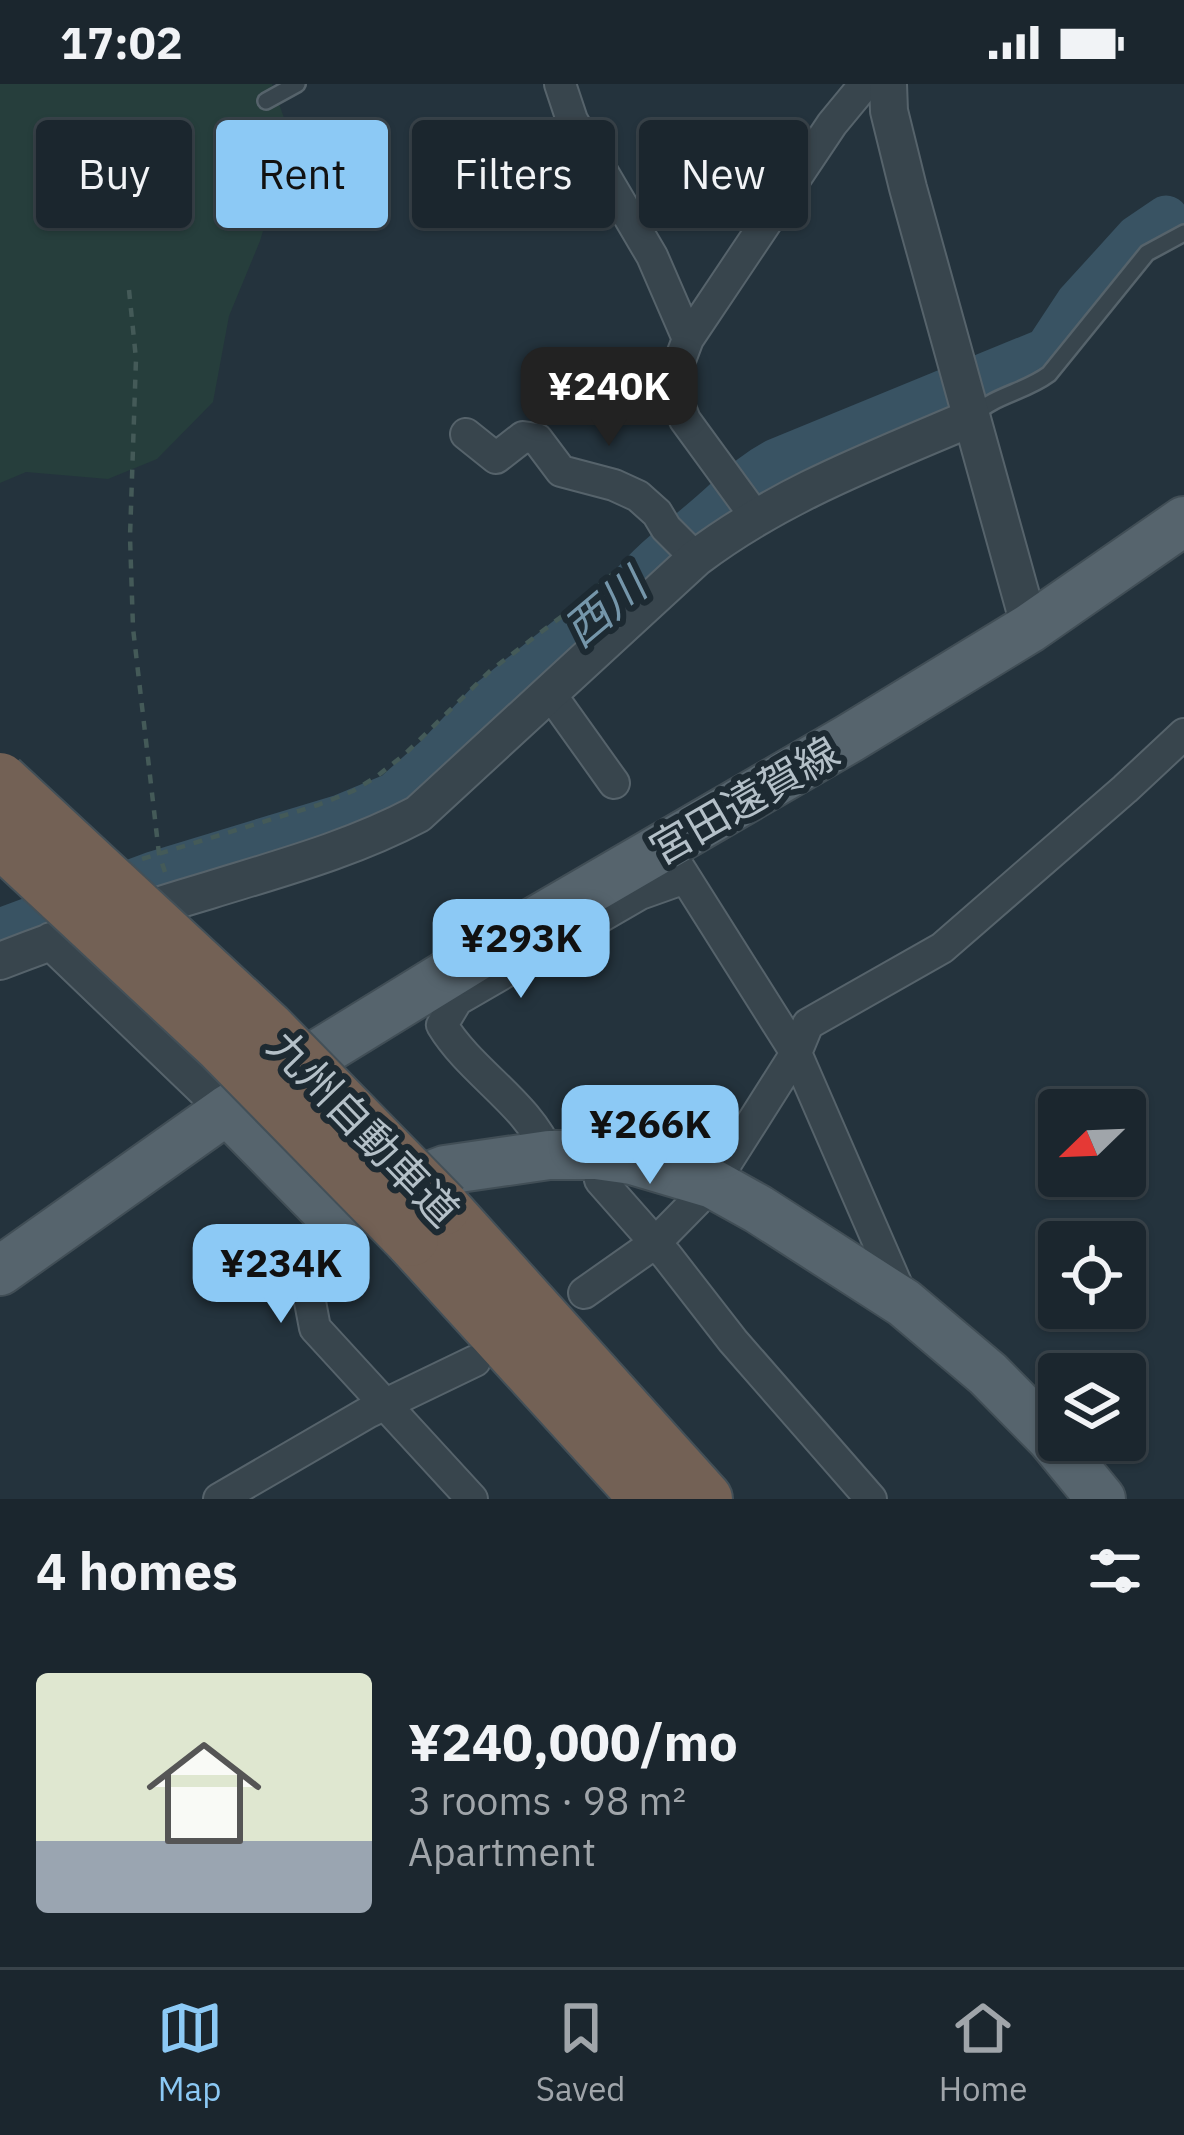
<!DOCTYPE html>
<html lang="en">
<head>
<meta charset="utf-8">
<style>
	:root { --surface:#1b262e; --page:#28323a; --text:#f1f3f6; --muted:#a0a5aa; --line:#39434a; --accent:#8cc9f5 }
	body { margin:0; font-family:"IBM Plex Sans","Noto Sans JP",sans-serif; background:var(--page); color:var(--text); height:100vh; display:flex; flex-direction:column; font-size:45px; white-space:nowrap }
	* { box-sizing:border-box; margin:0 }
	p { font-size:39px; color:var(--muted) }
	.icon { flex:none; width:66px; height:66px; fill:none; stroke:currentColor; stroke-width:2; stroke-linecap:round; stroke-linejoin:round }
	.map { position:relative; height:1415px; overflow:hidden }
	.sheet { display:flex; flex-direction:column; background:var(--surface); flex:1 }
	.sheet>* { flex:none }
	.guide { position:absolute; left:36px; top:36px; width:1113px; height:108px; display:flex; gap:24px }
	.needle { width:78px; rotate:247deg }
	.fabs { position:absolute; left:1038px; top:1005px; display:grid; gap:24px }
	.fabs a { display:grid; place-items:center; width:108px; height:108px; border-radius:12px; background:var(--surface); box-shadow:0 3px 9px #0004,0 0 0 3px var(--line); font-size:60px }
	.price { position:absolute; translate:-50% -102px; padding:0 27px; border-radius:24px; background:var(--accent); color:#111; font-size:39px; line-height:78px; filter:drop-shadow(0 3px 6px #0008) }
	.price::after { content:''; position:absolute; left:50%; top:72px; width:36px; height:27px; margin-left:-18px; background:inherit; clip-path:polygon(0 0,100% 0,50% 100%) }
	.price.on { background:#222; color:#fff }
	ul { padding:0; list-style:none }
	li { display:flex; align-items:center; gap:36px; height:300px; padding:0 36px }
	li span { display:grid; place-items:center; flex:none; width:336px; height:240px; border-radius:12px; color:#555 }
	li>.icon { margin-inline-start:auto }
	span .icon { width:144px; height:144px; fill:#fffc; stroke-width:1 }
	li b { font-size:51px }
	h2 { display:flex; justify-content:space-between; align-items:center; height:144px; padding:0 36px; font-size:51px }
	.chip { padding:0 42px; border-radius:12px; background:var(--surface); box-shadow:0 3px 9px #0004,0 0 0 3px var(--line); font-size:42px; line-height:108px }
	.chip.on { background:var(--accent); color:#111 }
	.status { display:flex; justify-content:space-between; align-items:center; height:84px; padding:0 60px; background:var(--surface); direction:ltr }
	.status svg { height:33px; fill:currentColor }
	.menu { display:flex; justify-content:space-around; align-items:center; height:168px; border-top:3px solid var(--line); background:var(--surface); font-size:33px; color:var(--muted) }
	.menu a { display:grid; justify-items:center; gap:6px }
	.menu .on { color:var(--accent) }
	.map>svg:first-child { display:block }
</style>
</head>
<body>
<div class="status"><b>17:02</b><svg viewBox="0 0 49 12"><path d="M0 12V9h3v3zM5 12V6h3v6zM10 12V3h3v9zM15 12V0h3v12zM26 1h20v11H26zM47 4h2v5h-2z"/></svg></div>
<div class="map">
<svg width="1184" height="1415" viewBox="0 0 1184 1415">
	<rect width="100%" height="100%" fill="#24333d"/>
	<!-- green -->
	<path fill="#263e3c" d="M0,0H272L284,34L279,93L260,157L229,232L213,318L157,375L108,395L26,388L0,399Z"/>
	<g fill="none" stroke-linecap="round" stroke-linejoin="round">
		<!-- stream -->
		<path stroke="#395363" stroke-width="8" d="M1166,134L1184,127"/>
		<!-- river -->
		<path stroke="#395363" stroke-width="45" d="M0,847L153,790L341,733L394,711L438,672L491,616L629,505C654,474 686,452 715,426C738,406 748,392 776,377L1047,266L1078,219L1138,153L1166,134"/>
		<defs>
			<path id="service" d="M266,17L297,0
				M974,331C995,311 1025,308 1049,290L1147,169L1184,149"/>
			<path id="minor" d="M560,0L572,36L652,172L688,255
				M466,350L496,374L523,353L537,355L561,387L614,401L638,412L657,429L666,444L696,474
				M755,432L685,336L671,300L688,255L832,40L865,0
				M549,608L614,699
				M666,763L796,969L902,1213
				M549,1071C528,1019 471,989 442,941L457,916L640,810L685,794
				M596,1071L600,1096L667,1172L733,1257L871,1415
				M329,1130L316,1162L307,1202L315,1244L472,1415
				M584,1209L655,1159L713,1100L796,969L808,940L942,864L1125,705L1184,650
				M219,1415L367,1329L475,1277"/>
			<path id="tertiary" d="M888,0L889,27L908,104L1030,544
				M51,857L227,1026
				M0,877C69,850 139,827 210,806C281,784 352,765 418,730L696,474C779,411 875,375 971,334"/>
			<path id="primary" d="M227,1026L329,1130L445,1086L549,1071H596L632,1076L713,1100L758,1125L904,1219L988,1290L1051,1354L1101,1415
				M0,1187L227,1026L510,852L850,654L1030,544L1184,437"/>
			<path id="motorway" d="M443,1124L705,1415
				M411,1155L648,1415"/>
		</defs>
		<!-- service casing -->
		<use href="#service" stroke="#56636b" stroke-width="20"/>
		<!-- minor casing -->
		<use href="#minor" stroke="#56636b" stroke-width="34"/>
		<!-- tertiary casing -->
		<use href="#tertiary" stroke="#56636b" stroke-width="40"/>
		<!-- primary casing -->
		<use href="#primary" stroke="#414e56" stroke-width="52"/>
		<!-- motorway casing -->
		<use href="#motorway" stroke="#435058" stroke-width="58"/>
		<!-- path -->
		<path stroke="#445a58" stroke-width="4.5" stroke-dasharray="9 9" stroke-linecap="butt" d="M129,206L136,275L130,453L133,544L159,770L166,791
			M142,775L318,721L353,707L376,693L405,670L490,587L578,520L629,476L637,485"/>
		<!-- service -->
		<use href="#service" stroke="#38454d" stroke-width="15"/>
		<!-- minor -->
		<use href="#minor" stroke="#38454d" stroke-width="30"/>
		<!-- tertiary -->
		<use href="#tertiary" stroke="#38454d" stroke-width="36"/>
		<!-- primary -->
		<use href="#primary" stroke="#56646d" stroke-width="48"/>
		<!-- motorway -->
		<use href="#motorway" stroke="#736155" stroke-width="54"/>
		<defs>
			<path id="motorway-bridge" d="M0,696L267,944L443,1124
				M0,755L222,962L411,1155"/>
		</defs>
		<!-- motorway-bridge casing -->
		<use href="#motorway-bridge" stroke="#435058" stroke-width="58" stroke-linecap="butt"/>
		<!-- motorway-bridge -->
		<use href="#motorway-bridge" stroke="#736155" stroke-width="54"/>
	</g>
	<g text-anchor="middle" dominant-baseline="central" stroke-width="12" stroke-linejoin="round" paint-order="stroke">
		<!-- street labels -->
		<g font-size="42" fill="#b4c0c8" stroke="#1d2a32">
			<text transform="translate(744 716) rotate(-30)">宮田遠賀線</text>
			<text transform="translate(364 1044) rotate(46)">九州自動車道</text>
		</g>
		<!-- water labels -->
		<g font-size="45" font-style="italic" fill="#7596aa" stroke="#1d2a32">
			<text transform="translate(604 523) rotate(-40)">西川</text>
		</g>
	</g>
</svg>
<div class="fabs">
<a><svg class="needle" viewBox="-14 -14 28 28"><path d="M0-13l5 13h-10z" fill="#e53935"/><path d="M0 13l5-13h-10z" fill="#a0a5aa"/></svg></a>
<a><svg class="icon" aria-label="locate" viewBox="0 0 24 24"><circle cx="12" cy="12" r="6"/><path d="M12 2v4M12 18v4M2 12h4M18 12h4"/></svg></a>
<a><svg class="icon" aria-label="layers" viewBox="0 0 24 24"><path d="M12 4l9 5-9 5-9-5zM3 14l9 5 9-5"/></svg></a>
</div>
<b class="price on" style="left:609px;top:365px">¥240K</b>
<b class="price" style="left:521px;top:917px">¥293K</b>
<b class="price" style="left:650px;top:1103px">¥266K</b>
<b class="price" style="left:281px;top:1242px">¥234K</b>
<div class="guide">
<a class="chip">Buy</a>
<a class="chip on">Rent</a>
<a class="chip">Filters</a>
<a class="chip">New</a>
</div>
</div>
<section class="sheet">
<h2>4 homes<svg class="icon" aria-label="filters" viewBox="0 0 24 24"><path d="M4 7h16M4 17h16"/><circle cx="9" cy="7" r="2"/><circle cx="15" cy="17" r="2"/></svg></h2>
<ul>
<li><span style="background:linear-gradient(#dfe7d0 70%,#9aa5b1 0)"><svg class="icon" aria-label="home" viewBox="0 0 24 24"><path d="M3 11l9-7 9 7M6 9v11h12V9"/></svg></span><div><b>¥240,000/mo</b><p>3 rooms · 98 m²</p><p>Apartment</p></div></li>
</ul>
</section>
<nav class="menu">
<a class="on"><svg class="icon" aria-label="map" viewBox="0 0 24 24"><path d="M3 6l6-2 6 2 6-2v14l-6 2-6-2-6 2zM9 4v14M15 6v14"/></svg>Map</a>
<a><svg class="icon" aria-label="saved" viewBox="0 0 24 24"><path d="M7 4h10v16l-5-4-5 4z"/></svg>Saved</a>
<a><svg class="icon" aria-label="home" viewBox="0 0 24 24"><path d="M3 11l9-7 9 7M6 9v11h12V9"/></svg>Home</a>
</nav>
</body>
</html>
